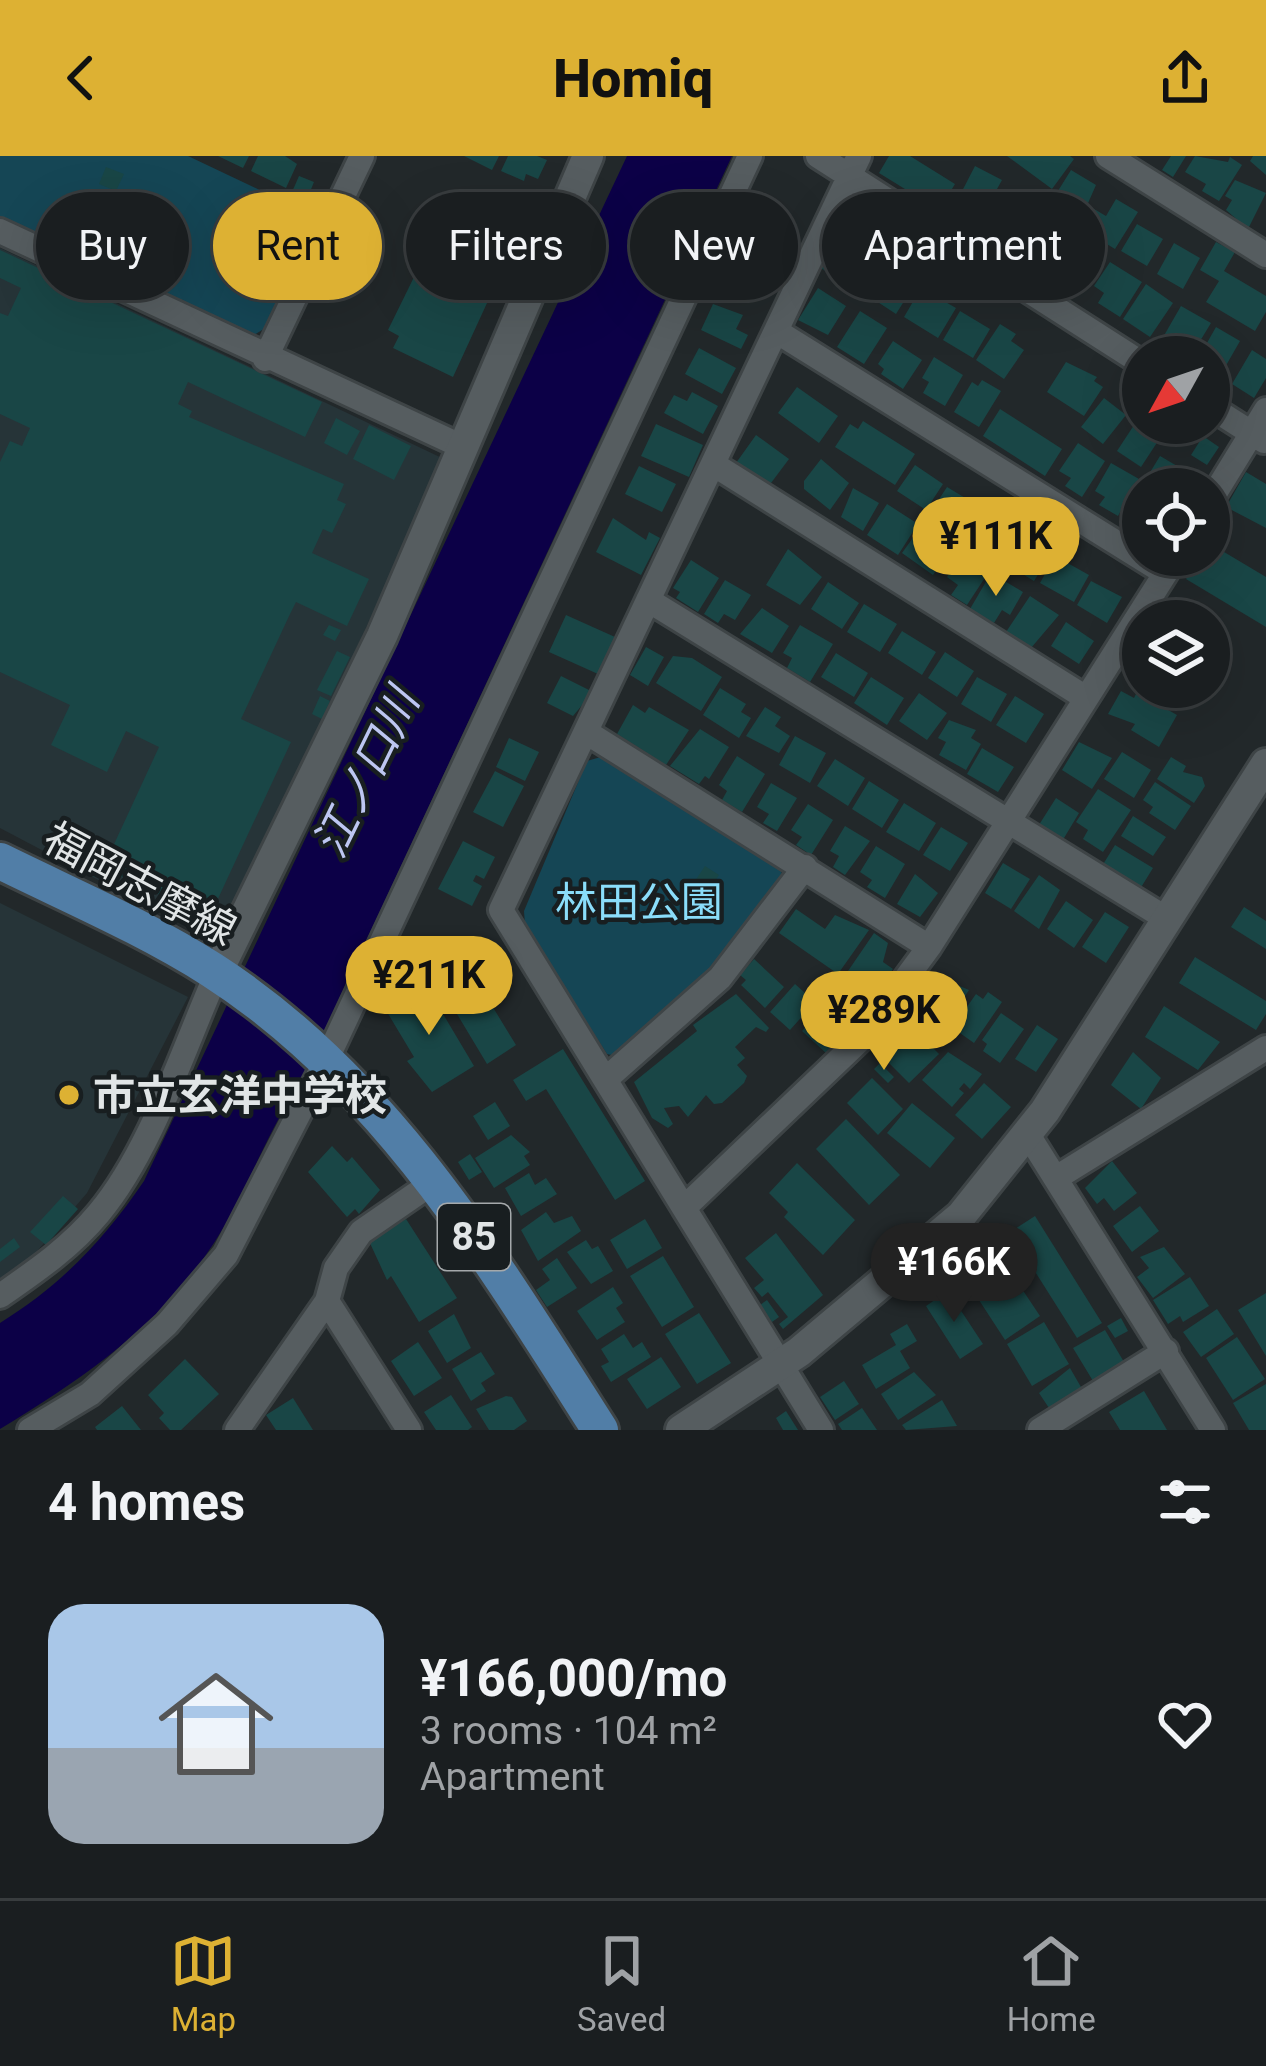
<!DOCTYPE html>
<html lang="en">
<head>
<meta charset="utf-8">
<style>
	:root { --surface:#1a1e20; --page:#232729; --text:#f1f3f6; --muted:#9fa2a5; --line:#383c3e; --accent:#ddb133 }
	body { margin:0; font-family:Roboto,"Noto Sans JP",sans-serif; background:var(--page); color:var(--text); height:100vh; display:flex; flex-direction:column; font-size:45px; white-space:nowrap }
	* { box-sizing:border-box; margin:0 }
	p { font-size:39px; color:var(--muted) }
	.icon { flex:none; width:66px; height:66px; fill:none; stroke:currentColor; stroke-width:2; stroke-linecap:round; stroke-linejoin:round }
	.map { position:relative; height:1274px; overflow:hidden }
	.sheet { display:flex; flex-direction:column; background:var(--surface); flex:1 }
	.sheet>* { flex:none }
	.guide { position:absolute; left:36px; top:36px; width:1194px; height:108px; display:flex; gap:24px }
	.needle { width:78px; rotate:230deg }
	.buttons { position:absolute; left:1122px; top:180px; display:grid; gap:24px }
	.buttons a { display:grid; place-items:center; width:108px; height:108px; border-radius:50%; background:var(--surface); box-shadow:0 12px 48px #0002,0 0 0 3px var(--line); font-size:60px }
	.price { position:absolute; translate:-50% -102px; padding:0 27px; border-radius:42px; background:var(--accent); color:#111; font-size:39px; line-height:78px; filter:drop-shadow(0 3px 6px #0008) }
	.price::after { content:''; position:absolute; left:50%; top:72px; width:36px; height:27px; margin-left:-18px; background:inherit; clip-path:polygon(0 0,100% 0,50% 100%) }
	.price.active { background:#222; color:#fff }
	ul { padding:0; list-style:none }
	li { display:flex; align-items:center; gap:36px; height:300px; padding:0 48px }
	li span { display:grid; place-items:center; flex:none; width:336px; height:240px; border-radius:36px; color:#555 }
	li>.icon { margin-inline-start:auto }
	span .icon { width:144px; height:144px; fill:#fffc; stroke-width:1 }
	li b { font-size:51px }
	h2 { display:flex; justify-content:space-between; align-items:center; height:144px; padding:0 48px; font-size:51px }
	.chip { padding:0 42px; border-radius:54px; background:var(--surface); box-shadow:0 12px 48px #0002,0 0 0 3px var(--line); font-size:42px; line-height:108px }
	.chip.active { background:var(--accent); color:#111 }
	header { display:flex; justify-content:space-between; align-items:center; height:156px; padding:0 48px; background:var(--accent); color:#111; font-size:54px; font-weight:800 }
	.menu { display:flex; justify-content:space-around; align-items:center; height:168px; border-top:3px solid var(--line); background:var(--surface); font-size:33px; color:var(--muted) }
	.menu a { display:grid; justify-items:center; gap:6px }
	.menu .active { color:var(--accent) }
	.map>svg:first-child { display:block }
</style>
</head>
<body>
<header><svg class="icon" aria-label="back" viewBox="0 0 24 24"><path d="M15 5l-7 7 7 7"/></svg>Homiq<svg class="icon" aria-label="share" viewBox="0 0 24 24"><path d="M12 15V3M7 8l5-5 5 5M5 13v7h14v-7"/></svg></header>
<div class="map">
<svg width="1266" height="1274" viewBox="0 0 1266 1274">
	<rect width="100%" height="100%" fill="#22282a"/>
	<!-- built -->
	<path fill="#263438" d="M0,92L444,303L220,788L0,672Z
		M0,747L188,841L87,1037L20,1115L0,1128Z"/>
	<!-- green -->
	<path fill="#154655" d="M0,0H188L319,62L267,171L254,179L0,60Z
		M604,600L781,709L782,723L716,813L620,901L607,898L525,769L524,755L587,605Z"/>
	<!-- water -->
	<path fill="#0c0047" d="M627,0H732L297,933C270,972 255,1014 233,1055C179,1156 96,1215 0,1273V1167C61,1129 104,1084 144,1025Z"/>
	<!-- building -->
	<path fill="#194646" d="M218,0H249L243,12Z
		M258,0H285L297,8L286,32L251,15Z
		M464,0H499L492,14Z
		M508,0H537L547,4L538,23L526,18L524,25L501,15Z
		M889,0H910L955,28L939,54L879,17Z
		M1007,0H1070L1074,3L1052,33Z
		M1171,0H1186L1173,21L1162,14Z
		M1195,0L1228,6L1230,1L1242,9L1219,45L1202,35L1206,28L1185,16Z
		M1253,0H1266V19L1250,5Z
		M975,10L1002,24L986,53L960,39Z
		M106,11L124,18L116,35L99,28Z
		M1071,14L1096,29L1078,70L1048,51Z
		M299,20L314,26L307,43L292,36Z
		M1235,24L1266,37L1248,73L1226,54L1232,44L1225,40Z
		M1016,38L1041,55L1017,90L993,73Z
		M1116,43L1138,56L1115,93L1082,73L1094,53L1106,60Z
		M765,60L797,75L764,143L732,128Z
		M443,62L494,88L500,77L516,84L453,221L393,192L399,180L388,174Z
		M1040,66L1068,83L1049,113L1022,96Z
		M1137,68L1163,83L1147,110L1121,95Z
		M840,83L877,106L857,136L821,112Z
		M1216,86L1235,96L1224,115L1266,140V156L1255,175L1206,146L1219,125L1200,114Z
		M1174,87L1200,102L1183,133L1157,118Z
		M1071,89L1097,105L1078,137L1055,123Z
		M0,94L322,246L305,281L188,226L178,248L192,255L189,261L344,328L337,344L346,348L332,377L323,373L312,397L369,423L347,470L296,446L290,458L241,563L291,586L209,762L103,712L159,591L126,575L107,616L51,589L70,549L0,516V306L10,285L22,290L30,272L0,258V157L8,160L21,132L0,122Z
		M1110,106L1142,126L1120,161L1098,147L1104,137L1094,130Z
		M880,110L913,131L896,158L864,137Z
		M1146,128L1173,147L1150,181L1123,163Z
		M818,132L846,150L828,179L798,164Z
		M921,132L956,152L938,182L904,161Z
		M713,148L743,159L736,173L748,179L741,193L701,174Z
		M1181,150L1211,167L1191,200L1162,183Z
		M860,155L887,172L864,208L837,191Z
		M960,155L990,173L973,202L943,184Z
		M1000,168L1016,178L1011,185L1024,194L1004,223L976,204Z
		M1216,171L1240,185L1220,220L1209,214V201H1199Z
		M893,185L922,204L903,233L881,218L884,213L878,208Z
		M699,192L736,212L722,238L685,218Z
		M1252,194L1266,203V222L1254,242L1232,228Z
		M934,201L963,219L945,250L923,237L929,226L922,222Z
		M1066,206L1097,221L1094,225L1103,231L1084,260L1047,236Z
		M982,224L1001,235L979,271L954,256L972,226L978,230Z
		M797,231L838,260L819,287L778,257Z
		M692,236L718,250L703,278L664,257L674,239L687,245Z
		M1104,242L1126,259L1103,288L1081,271Z
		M1000,253L1062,293L1045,320L983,280Z
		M336,262L360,275L347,299L324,287Z
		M1138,263L1162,279L1141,311L1117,295Z
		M863,265L915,298L895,329L835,291L850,268L858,273Z
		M656,268L703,289L689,321L641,300Z
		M369,269L411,290L394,324L353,303Z
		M756,279L789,303L768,331L736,307Z
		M1203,280L1219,291L1207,309L1191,299Z
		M1078,287L1105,305L1082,341L1065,330L1071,322L1059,315Z
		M1160,300L1196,321L1189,333L1141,331Z
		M821,303L849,327L830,354L804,333V325Z
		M1111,307L1139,323L1118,360L1099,349L1105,341L1095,335Z
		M915,309L943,328L926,354L897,335Z
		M639,310L676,328L662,356L625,338Z
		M1246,316L1266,328V372L1226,351Z
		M947,331L977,349L961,375L930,357Z
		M853,332L879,347L863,375L841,361Z
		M1139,346L1143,348V377L1127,366Z
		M887,348L918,368L898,399L867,379Z
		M979,356L1009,366L1001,380L1009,385L1000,402L964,382Z
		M613,362L646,384L649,376L660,382L641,419L596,396Z
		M925,365L955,388L933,419L902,397Z
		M1018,375L1052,396L1034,425L1000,404Z
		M1209,387L1266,421V471L1186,423L1200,399H1209Z
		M788,393L822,421L800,449L766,429Z
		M962,399L988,417L967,449L951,439L958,429L947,421Z
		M1055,400L1089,419L1074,446L1040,427Z
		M691,404L719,422L698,456L676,442L680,436L673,432Z
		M991,417L1023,436L1010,459L1002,454L994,467L970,453Z
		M725,424L751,439L735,464L724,458L718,467L704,458Z
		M1091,425L1122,441L1107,467L1077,449Z
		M828,426L859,447L842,473L811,453Z
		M1030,440L1059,459L1031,492L1006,476Z
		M864,448L897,468L880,496L847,476Z
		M762,452L789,470L772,497L740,478Z
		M566,459L615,481L598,518L549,496Z
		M1066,466L1094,485L1079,508L1051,490Z
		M329,469L341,474L335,485L323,479Z
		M800,469L833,488L810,526L787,512L792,502L783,497Z
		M902,475L936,496L922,519L888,497Z
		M646,491L664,501L648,530L630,519Z
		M337,495L350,501L331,540L317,534Z
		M945,496L974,515L957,541L928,522Z
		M836,497L868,517L854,541L821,521Z
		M1209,499L1228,512L1207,542L1190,531H1209Z
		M673,500L692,502L722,521L701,555L656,527Z
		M561,520L593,536L573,560L547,547Z
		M871,521L904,542L887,569L854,547Z
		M977,521L1007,538L991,566L961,548Z
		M720,532L746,548L741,556L751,562L739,582L703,559Z
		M1121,535L1134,542L1137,536L1177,559L1159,591L1131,574L1135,568L1108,558Z
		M919,537L947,557L927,584L899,565Z
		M320,540L330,545L322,563L312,558Z
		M1015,540L1044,558L1026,587L996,569Z
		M633,549L645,557L649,551L689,574L666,609L617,578Z
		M765,551L781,561L775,570L790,580L779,597L746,580Z
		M949,564L976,574L971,582L981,588L966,614L939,599L946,586L938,582Z
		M700,573L729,591L709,623L705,620L699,628L670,610Z
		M795,580L826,597L810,627L779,609Z
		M509,582L539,596L525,625L496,611Z
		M1079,586L1112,602L1092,633L1062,614Z
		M982,592L1014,611L998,636L967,618Z
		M1122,596L1151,614L1134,642L1104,623Z
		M737,600L765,618L742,656L722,644L727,635L719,629Z
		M1171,601L1186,610L1183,616L1202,621L1205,630L1194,647L1157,623Z
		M835,603L865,622L848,650L817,630Z
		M495,615L524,630L503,671L473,656Z
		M869,625L899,644L882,672L852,653Z
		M1155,626L1191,650L1175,674L1149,657L1153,651L1143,644Z
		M771,627L797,642L777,675L763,667L769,658L757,651Z
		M1098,633L1131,654L1103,696L1083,683L1088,674L1076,666Z
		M1056,642L1079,657L1061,687L1037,672Z
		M904,647L936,667L919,695L886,676Z
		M808,648L833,664L811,699L796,689L802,681L791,674Z
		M1133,660L1166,681L1153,700L1121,680Z
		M845,670L870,685L845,719L833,711L839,700L830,695Z
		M941,671L968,687L950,715L923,699Z
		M59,674L80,684L75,695L82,698L76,711L48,697Z
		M463,685L495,701L484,723L476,719L473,725L482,730L472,750L438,733Z
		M90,687L107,696L95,721L78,712Z
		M1115,689L1153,712L1140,733L1102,710Z
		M876,690L905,708L885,742L867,731L872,724L860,716Z
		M1003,707L1030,723L1011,753L985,737Z
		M705,710L719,719L701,746L687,737Z
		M915,718L938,737L920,761L897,748Z
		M1039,719L1060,734L1039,773L1014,755Z
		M1066,745L1093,764L1074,792L1047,773Z
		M1244,751L1266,765V793L1231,771Z
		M796,753L825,773L835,759L869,774L838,818L779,777Z
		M1105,756L1129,771L1106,807L1082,791Z
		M874,777L888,787L883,806L893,813L875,839L848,815Z
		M451,785L483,836L453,855L420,804Z
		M1195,801L1266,845V858L1256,874L1179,827Z
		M754,803L784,831L765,852L741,829L746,824L740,819Z
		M936,820L969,834L948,866L918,846Z
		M424,826L474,910L432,936L407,905L414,901L384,851Z
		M795,828L815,846L790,874L770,856Z
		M988,836L1002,846L974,887L957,875L964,866L959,862L976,838L983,843Z
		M736,838L769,872L766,876L756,871L735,891L745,902L737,909L747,920L744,927L722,947L714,948L706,939L688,961L679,950L664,952L673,968L668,972L652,962L634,926L697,875L693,869Z
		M486,840L516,889L487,908L457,858Z
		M832,843L855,865L826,897L802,875Z
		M1164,850L1220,886L1198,914L1145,881Z
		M1001,857L1024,873L1000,907L983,895L987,888L982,884Z
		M899,869L909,879L914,873L939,898L909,927L880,898L885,894L879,888Z
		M1037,869L1058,883L1036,916L1015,903Z
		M563,893L645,1025L615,1044L546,933L526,945L513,924Z
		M948,896L982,918L970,933L964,927L959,933L964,937L952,951L922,924Z
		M1133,896L1161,922L1141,953L1111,929Z
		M880,907L894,921L888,927L874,913Z
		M872,922L903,953L878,979L847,947Z
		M984,927L1011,951L982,983L955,959Z
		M495,946L510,970L488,984L473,960Z
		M912,947L955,982L930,1012L887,977Z
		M846,963L900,1019L869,1049L816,993Z
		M511,979L530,996L524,1000L530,1009L494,1032L475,1002Z
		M332,990L347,1006L352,1001L380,1034L359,1058L355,1053L347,1061L308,1016Z
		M470,998L482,1016L469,1024L458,1006Z
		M1112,1005L1137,1037L1114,1055L1104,1042L1097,1048L1085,1032Z
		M797,1007L855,1064L823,1099L784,1061L788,1056L769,1037Z
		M529,1017L535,1029L546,1022L557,1038L521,1060L505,1032Z
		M63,1040L78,1053L46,1089L30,1076Z
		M1140,1050L1159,1075L1132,1096L1113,1070Z
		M546,1056L554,1067L572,1060L581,1075L538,1105L521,1074Z
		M1035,1060L1102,1167L1077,1182L1010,1076Z
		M406,1063L457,1142L419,1166L391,1120L387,1124L369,1085Z
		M645,1063L662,1092L627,1113L610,1084Z
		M776,1077L823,1139L783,1173L779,1168L788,1161L768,1136L762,1141L754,1132L764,1124L745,1102Z
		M14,1082L20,1091L0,1106V1093Z
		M586,1084L592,1093L598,1090L613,1115L591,1128L567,1096Z
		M994,1088L1013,1113L990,1130L986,1125L978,1130L962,1109Z
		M1164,1091L1185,1118L1153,1142L1137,1121L1149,1112L1140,1101Z
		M663,1100L694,1151L662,1171L630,1120Z
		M557,1102L577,1132L547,1151L536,1134L550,1124L542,1113Z
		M1014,1121L1040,1160L1005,1184L979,1144Z
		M1190,1121L1209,1150L1183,1166L1180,1160L1168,1168L1153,1144Z
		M613,1131L623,1147L616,1152L625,1166L597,1184L577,1155Z
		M948,1135L983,1188L960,1203L926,1150Z
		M1266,1137V1200L1238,1154Z
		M767,1144L779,1161L772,1166L760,1149Z
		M1217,1153L1234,1178L1201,1201L1183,1176Z
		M699,1157L731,1207L697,1228L665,1178Z
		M454,1158L471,1192L447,1207L428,1175Z
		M1121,1162L1128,1175L1115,1182L1107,1170Z
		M1044,1166L1069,1208L1032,1230L1007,1188Z
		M907,1168L917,1185L900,1195L910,1212L876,1233L862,1209L896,1189L890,1178Z
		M1105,1174L1124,1206L1093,1225L1073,1192Z
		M624,1178L633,1192L642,1186L651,1201L611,1226L601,1210L609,1206L601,1193Z
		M1237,1181L1265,1223L1233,1244L1206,1202Z
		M418,1186L442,1222L414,1240L391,1205Z
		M481,1196L495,1218L481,1227L486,1235L471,1245L452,1213Z
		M661,1201L681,1231L647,1253L627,1223Z
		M185,1203L219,1238L181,1274H170L159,1262L164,1257L148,1239Z
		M1070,1212L1085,1238L1053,1258L1039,1237Z
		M914,1216L936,1239L898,1264L881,1238Z
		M844,1225L859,1248L835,1264L820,1241Z
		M1266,1228V1274H1249L1233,1247Z
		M1144,1235L1167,1274H1120L1109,1256Z
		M451,1239L472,1271L468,1274H436L424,1256Z
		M506,1240L512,1241L527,1265L514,1274H489L476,1253Z
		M293,1242L313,1274H276L266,1259Z
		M942,1244L957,1270L906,1274L902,1269Z
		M122,1250L141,1274H97L95,1271Z
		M862,1252L877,1274H842L838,1268Z
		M786,1255L798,1274H783L776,1262Z"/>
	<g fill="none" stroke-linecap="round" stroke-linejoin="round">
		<defs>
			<path id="minor" d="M818,0L1143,208
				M1108,0L1266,99
				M0,75L465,292
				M776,175L1165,417
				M265,203L362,0
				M1209,250L1264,285
				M713,308L1086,542
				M1209,347L1266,254
				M648,444L1167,763
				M586,576L929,791
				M606,923L720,822L805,711
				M1027,977L1213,1274
				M1056,1022L1266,892
				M684,1052L501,754L859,0
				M0,1140C36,1115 71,1091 99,1057C151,995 184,891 217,817
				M327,1145L409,1274
				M30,1274L90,1238L167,1168L226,1099L326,905L750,0
				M237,1274L327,1145L336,1112L361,1076L435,1025
				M821,1274L684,1052L862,882L929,791L1177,399
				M1040,1274L1166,1195"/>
			<path id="tertiary" d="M217,817L382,480L588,0
				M681,1274L799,1196L961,1060L1045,955L1266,608"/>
			<path id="primary" d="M0,705C71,740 146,772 212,814C385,925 492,1105 600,1274"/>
		</defs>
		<!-- minor casing -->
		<use href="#minor" stroke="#3e4446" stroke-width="30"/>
		<!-- tertiary casing -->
		<use href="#tertiary" stroke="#3e4446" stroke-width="36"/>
		<!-- primary casing -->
		<use href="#primary" stroke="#3e4446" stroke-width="42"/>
		<!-- minor -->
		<use href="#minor" stroke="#565d60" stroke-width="24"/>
		<!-- tertiary -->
		<use href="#tertiary" stroke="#565d60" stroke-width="30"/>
		<!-- primary -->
		<use href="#primary" stroke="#517ea7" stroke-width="36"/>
	</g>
	<!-- markers -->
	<circle fill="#ddb133" stroke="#181e20" stroke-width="4.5" cx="69" cy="939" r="12"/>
	<g text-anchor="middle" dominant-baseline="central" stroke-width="9" stroke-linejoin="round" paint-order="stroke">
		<!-- shield labels -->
		<rect fill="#181e20" stroke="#a5a9ab" stroke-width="3" x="438" y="1048" width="72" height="66" rx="9"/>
		<g font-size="39" font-weight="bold" fill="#e1e5e6">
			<text x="474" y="1081">85</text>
		</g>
		<!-- street labels -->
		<g font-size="42" fill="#e1e5e6" stroke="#181e20">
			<text transform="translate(140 728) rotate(28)">福岡志摩線</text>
		</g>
		<!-- park labels -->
		<g font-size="42" fill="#8addfa" stroke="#181e20">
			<text x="639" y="746">林田公園</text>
		</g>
		<!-- poi labels -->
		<g font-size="42" font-weight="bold" fill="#e1e5e6" stroke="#181e20" text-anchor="start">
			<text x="93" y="939">市立玄洋中学校</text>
		</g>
		<!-- water labels -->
		<g font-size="45" font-style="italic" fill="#bdc6f1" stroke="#181e20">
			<text transform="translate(366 617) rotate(-64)">江ノ口川</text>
		</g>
	</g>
</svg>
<div class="buttons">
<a><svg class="needle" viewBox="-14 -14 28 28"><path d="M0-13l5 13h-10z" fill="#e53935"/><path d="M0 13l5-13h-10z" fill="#9fa2a5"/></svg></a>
<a><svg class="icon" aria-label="locate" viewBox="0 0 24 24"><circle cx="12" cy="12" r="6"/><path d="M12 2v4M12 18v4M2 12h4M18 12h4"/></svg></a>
<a><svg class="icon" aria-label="layers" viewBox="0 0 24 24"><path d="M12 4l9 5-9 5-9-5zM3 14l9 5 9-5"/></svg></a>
</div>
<b class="price" style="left:996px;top:443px">¥111K</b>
<b class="price" style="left:429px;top:882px">¥211K</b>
<b class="price" style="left:884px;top:917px">¥289K</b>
<b class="price active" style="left:954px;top:1169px">¥166K</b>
<div class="guide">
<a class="chip">Buy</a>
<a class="chip active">Rent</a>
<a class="chip">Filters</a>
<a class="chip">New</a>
<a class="chip">Apartment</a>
</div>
</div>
<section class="sheet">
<h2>4 homes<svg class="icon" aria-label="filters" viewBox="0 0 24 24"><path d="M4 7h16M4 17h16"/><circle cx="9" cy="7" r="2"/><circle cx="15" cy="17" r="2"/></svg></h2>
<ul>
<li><span style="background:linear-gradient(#a9c7e8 60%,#9aa5b1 0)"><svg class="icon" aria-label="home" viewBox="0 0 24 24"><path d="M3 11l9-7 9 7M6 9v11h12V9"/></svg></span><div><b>¥166,000/mo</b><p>3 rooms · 104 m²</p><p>Apartment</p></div><svg class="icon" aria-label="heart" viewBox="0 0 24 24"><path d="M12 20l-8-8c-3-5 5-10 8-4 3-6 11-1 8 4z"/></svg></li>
</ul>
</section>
<nav class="menu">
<a class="active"><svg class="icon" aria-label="map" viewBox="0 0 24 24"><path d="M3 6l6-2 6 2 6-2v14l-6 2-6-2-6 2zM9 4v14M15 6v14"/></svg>Map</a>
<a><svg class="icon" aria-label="saved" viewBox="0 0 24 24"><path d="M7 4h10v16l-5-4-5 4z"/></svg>Saved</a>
<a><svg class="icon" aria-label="home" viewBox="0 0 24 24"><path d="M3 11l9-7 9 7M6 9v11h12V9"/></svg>Home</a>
</nav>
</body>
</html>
